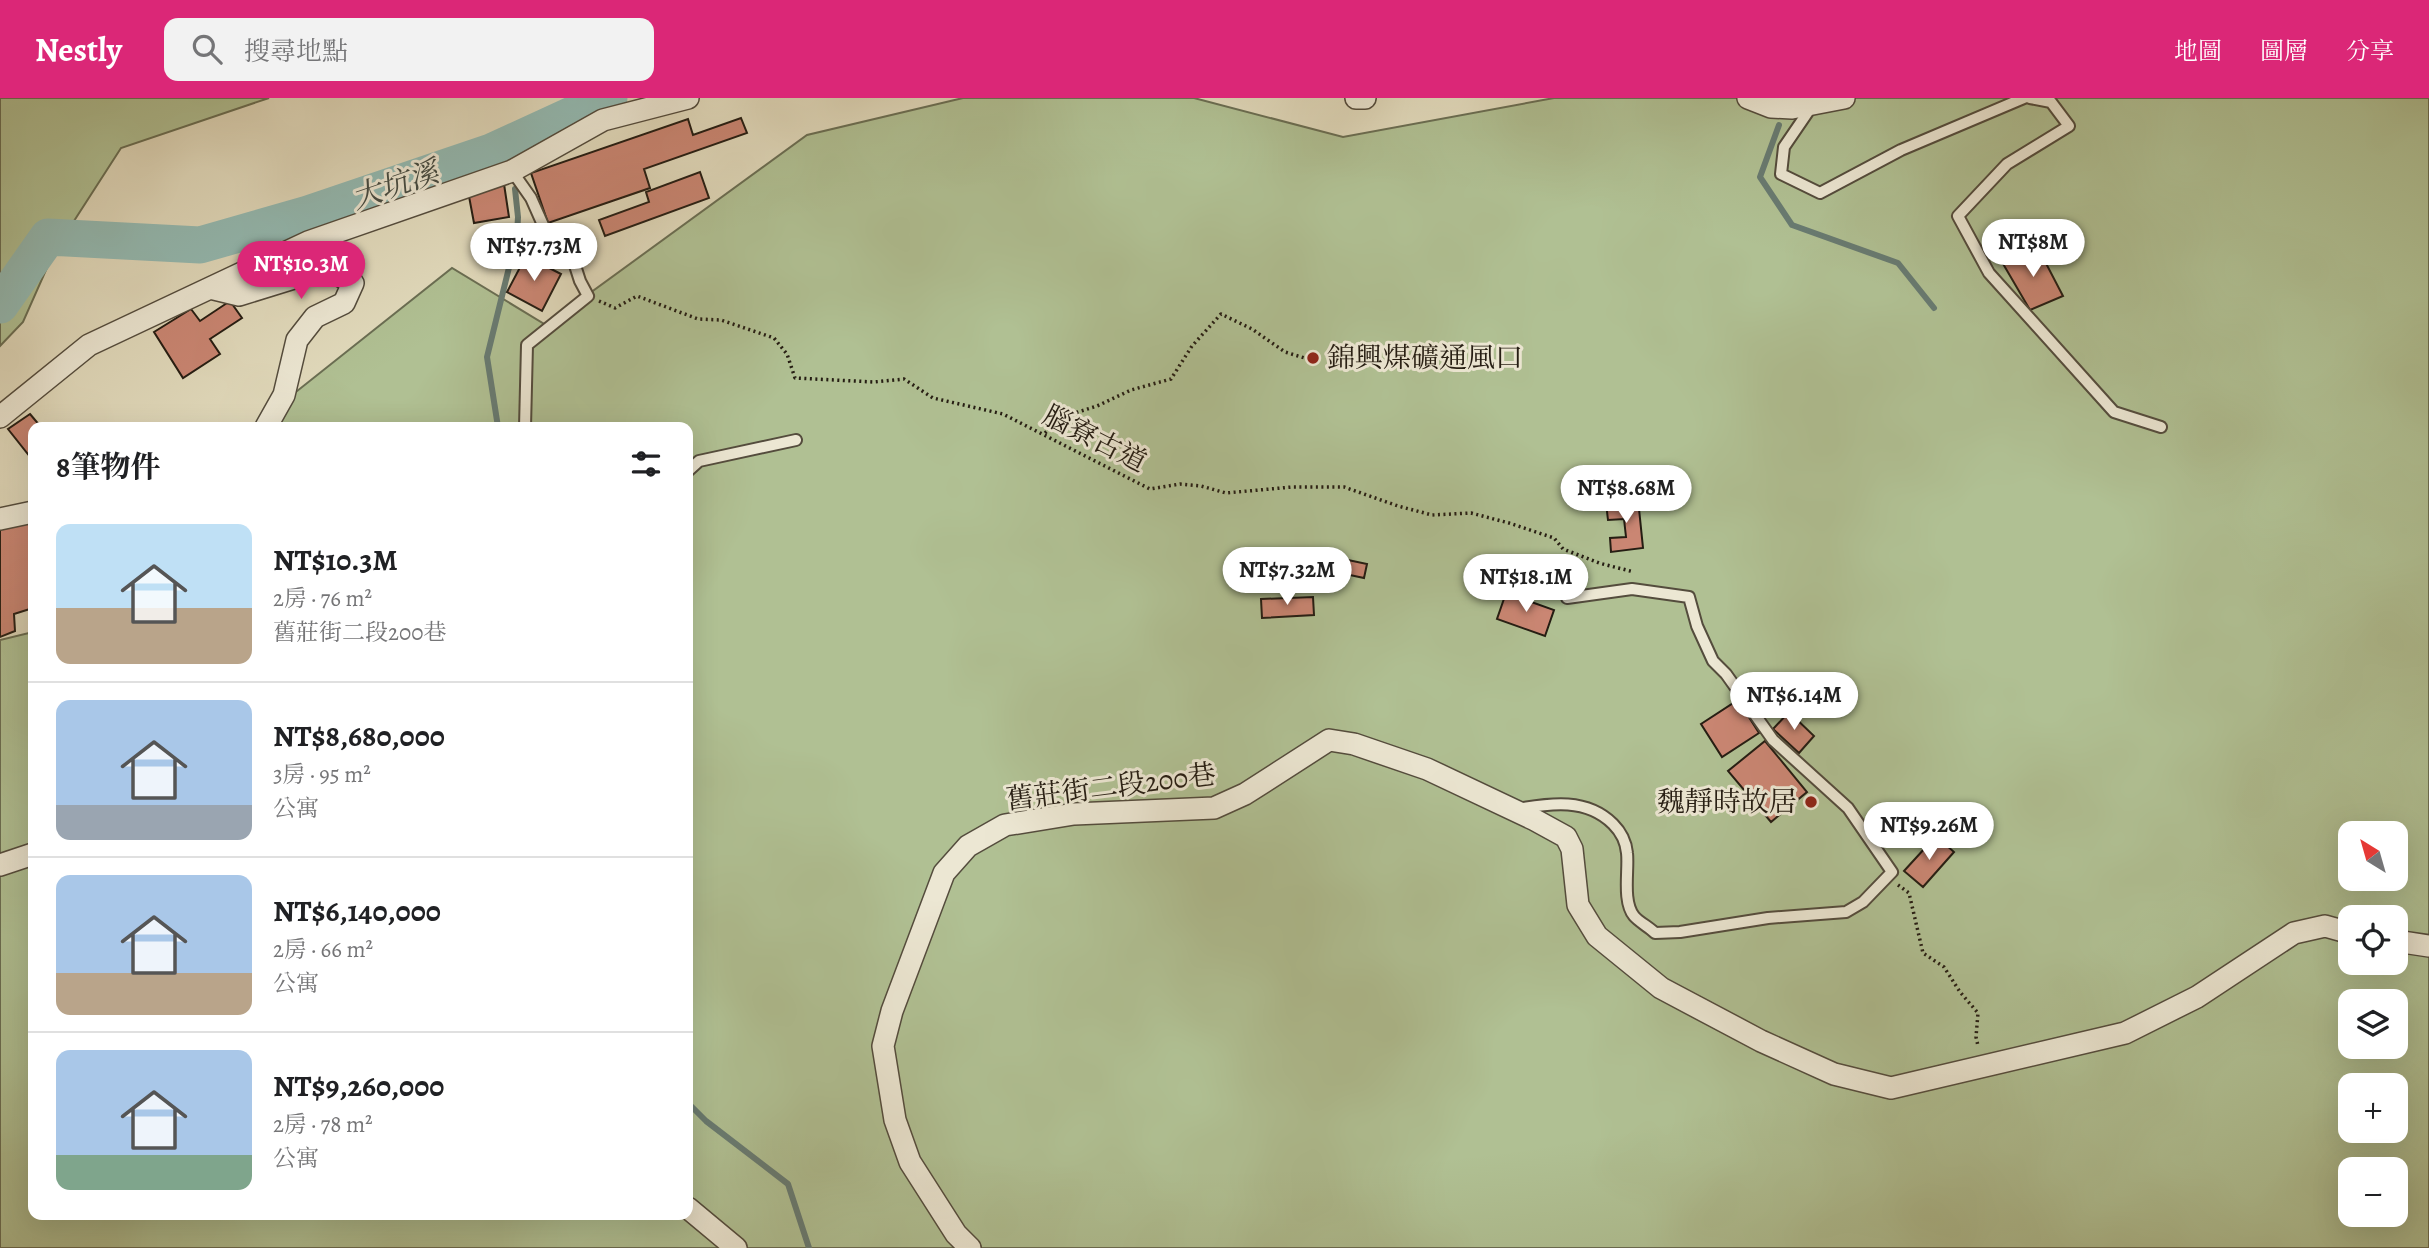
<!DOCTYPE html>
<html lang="zh-TW">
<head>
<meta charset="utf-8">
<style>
	:root { --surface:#fff; --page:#f2f2f2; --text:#202124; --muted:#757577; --line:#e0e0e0; --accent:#db2777 }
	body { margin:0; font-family:Alegreya,"Noto Serif TC",serif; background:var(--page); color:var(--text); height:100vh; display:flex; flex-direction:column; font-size:26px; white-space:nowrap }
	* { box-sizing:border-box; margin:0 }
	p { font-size:23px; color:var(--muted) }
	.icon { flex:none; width:38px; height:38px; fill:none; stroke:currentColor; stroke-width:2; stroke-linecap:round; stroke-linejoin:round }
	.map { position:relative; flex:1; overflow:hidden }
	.panel { position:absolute; left:28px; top:324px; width:665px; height:798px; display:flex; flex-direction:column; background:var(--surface); border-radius:14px; box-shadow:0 7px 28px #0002 }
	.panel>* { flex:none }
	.needle { width:46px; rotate:323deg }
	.controls { position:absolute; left:2338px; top:723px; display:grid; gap:14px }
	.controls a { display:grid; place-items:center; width:70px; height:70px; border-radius:14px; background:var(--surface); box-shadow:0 7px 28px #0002; font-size:35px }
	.price { position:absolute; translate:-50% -60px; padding:0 16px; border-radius:24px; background:#fff; color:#222; font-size:23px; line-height:46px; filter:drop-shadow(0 2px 4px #0008) }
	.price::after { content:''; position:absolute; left:50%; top:42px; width:21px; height:16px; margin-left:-10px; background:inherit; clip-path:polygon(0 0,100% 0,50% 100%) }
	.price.on { background:var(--accent); color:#fff }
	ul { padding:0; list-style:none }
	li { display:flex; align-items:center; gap:21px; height:175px; padding:0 28px }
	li+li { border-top:2px solid var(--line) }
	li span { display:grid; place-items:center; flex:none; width:196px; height:140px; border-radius:14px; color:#555 }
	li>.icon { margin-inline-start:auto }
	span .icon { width:84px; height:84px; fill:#fffc; stroke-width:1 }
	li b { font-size:30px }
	h2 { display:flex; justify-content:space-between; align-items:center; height:84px; padding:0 28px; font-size:30px }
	header { display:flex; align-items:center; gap:42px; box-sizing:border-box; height:98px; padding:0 35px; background:var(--accent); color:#fff }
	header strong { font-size:33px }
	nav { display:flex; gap:38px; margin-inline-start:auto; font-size:24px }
	.search { width:490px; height:63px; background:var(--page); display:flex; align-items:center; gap:18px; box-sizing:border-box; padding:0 24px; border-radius:14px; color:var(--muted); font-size:26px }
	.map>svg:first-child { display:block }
</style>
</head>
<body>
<header>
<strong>Nestly</strong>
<div class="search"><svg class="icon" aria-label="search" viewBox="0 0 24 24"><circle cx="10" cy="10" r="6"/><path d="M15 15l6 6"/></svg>搜尋地點</div>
<nav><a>地圖</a><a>圖層</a><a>分享</a></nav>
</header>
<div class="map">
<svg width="2429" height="1150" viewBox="0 0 2429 1150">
	<rect width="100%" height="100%" fill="#e1dabc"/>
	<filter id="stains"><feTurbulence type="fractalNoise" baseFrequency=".00286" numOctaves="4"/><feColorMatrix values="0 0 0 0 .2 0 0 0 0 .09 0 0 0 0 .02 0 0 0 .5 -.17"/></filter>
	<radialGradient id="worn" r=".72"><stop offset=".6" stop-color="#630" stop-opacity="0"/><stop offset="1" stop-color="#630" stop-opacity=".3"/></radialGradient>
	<!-- green -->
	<path fill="#b0c093" stroke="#6a6e53" stroke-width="2" fill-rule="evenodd" d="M0,0H269L121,50L54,154L23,224L0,248Z
		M963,0H1194L1343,39L1554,0H2429V1150H0V542L33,534V1116H688V329H279L287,301L452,170L546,227L807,37ZM2350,735H2396V780H2350ZM2350,819H2396V864H2350ZM2350,903H2396V948H2350ZM2350,987H2396V1032H2350ZM2350,1071H2396V1116H2350Z"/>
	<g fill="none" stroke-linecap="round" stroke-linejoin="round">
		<!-- stream -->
		<path stroke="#687b72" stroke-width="6" d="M1779,27L1760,79L1792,127L1898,165L1934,210
			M491,54L495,60
			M498,329L487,259L517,137L518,119L515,91
			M688,1005L706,1023L788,1086L809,1150"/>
		<!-- river -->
		<path stroke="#94bab2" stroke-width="37" d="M0,207L48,139L200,147L308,116L491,54L609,0"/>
	</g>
	<!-- building -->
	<path fill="#ca8673" stroke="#251d13" stroke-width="2" d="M741,20L747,35L644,71L650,90L548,125L531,75L688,21L693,37Z
		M700,74L709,100L605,138L599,122L649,104L646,94Z
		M504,86L509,119L474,125L468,93Z
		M2038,150L2063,198L2030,212L2002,164Z
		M526,158L561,176L542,213L507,194Z
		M230,203L242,220L210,241L220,256L183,280L154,234L191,211L200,223Z
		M30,316L41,329H33V358L31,360L8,331Z
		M1638,401L1643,450L1611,454L1610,440L1626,439L1624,421L1608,422L1606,405Z
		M33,423V510L14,516L15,533L0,539V426Z
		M1348,462L1367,466L1364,480L1345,476Z
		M1506,495L1554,512L1545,538L1497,521Z
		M1313,499L1314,517L1262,520L1261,501Z
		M1738,602L1759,635L1722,659L1701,626Z
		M1789,614L1814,638L1799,655L1773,631Z
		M1765,643L1807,694L1771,724L1728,673Z
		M1936,738L1954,754L1923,789L1904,773Z"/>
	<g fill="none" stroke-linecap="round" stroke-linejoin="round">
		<defs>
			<path id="lane" d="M2030,0L2051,4L2069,28L2007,66L1958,118L1989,175L2114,314L2161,329
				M1812,8L1784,49L1781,76L1820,95L1901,52L2024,0
				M512,73L531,100L547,136L571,155L580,183L588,198L527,247L525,329
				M688,373L699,363L796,342
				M1517,711C1551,705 1587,700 1613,726C1621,734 1626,744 1627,755C1629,772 1622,803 1634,818C1639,824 1649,829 1655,835L1680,834L1768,820L1846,814L1863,804L1892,774L1848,710L1773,642L1726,576L1713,563L1697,528L1689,499L1632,491L1567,500"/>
			<path id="street" d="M1356,0H1365
				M1748,0L1771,9L1792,10L1844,0
				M210,190L239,197L310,175L337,176L353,185L344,205L315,219L297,242L284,297L266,329
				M0,319L89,247L210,190L308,144L512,73L603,22L688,0
				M0,421L33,414
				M0,767L33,756
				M2396,843L2429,848
				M688,1110L736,1150
				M970,1150L956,1136L910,1064L895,1022L883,948L892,913L944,775L968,748L1005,727L1074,716L1214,710L1245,696L1329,642L1354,646L1427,671L1535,722L1566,739L1572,751L1578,807L1597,838L1661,890L1761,943L1834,976L1891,990L2125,935L2197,899L2294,835L2325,828L2350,835"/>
		</defs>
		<!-- lane casing -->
		<use href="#lane" stroke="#544c3d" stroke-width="14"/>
		<!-- street casing -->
		<use href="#street" stroke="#544c3d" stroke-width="24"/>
		<!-- path -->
		<path stroke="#251d13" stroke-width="3.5" stroke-dasharray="2 3.5" stroke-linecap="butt" d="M599,203L615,210L637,198L698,221L721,222L774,240L787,256L795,280L874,284L904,281L933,300L1003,316L1150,391L1180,386L1201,388L1226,395L1292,389H1344L1398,408L1432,417L1471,415L1509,425L1554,440L1563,451L1599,465L1634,474
			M1045,335L1062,319L1097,308L1131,292L1171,281L1192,248L1221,216L1252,231L1285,254L1308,261
			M1898,787L1909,795L1923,855L1944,869L1960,894L1978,915L1976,939L1978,948"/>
		<!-- lane -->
		<use href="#lane" stroke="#ece7d3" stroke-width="10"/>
		<!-- street -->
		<use href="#street" stroke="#ece7d3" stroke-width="21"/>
	</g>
	<!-- markers -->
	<g fill="#8f2418" stroke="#ece7d3" stroke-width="2.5">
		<circle cx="1313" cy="260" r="7"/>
		<circle cx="1811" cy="704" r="7"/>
	</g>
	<g text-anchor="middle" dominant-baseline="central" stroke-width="6" stroke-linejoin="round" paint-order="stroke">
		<!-- poi labels -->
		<g font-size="28" fill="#251d13" stroke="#ece7d3" text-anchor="start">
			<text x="1327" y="260">錦興煤礦通風口</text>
			<text x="1797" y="704" text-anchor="end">魏靜時故居</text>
		</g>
		<!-- street labels -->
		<g font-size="28" fill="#251d13" stroke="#ece7d3">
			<text transform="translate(1095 341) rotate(27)">腦寮古道</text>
			<text transform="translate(1111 689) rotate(-7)">舊莊街二段200巷</text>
		</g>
		<!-- water labels -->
		<g font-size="30" font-style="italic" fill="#464c43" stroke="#ece7d3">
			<text transform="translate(395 87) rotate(-19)">大坑溪</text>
		</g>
	</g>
	<rect width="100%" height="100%" filter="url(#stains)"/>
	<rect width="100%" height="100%" fill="url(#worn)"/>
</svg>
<div class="controls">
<a><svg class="needle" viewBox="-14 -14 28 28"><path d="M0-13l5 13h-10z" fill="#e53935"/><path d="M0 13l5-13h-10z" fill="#757577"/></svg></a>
<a><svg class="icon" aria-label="locate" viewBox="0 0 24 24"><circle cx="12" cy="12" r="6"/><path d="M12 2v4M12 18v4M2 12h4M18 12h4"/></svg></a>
<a><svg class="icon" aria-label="layers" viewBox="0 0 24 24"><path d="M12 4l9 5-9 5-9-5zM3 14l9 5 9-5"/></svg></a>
<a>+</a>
<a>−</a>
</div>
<b class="price" style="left:2033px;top:181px">NT$8M</b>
<b class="price" style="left:534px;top:185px">NT$7.73M</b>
<b class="price on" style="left:301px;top:203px">NT$10.3M</b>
<b class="price" style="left:1626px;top:427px">NT$8.68M</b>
<b class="price" style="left:1287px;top:509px">NT$7.32M</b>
<b class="price" style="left:1526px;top:516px">NT$18.1M</b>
<b class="price" style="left:1794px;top:634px">NT$6.14M</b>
<b class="price" style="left:1929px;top:764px">NT$9.26M</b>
<section class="panel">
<h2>8筆物件<svg class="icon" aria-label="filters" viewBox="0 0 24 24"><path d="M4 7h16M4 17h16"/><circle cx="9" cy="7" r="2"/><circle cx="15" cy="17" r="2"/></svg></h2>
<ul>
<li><span style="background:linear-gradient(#bfe0f5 60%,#b9a48a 0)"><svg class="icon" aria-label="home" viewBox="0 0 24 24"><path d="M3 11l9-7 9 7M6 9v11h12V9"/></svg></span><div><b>NT$10.3M</b><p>2房 · 76 m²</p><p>舊莊街二段200巷</p></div></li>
<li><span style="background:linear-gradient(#a9c7e8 75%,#9aa5b1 0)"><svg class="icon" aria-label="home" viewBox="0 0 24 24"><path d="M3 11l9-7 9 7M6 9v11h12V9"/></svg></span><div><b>NT$8,680,000</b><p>3房 · 95 m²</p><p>公寓</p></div></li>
<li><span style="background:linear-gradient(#a9c7e8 70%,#b9a48a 0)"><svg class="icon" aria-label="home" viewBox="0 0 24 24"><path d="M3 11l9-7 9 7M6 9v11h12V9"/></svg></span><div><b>NT$6,140,000</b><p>2房 · 66 m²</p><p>公寓</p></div></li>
<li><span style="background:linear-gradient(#a9c7e8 75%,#7fa58c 0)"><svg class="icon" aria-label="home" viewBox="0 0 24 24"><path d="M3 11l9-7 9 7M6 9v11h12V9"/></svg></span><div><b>NT$9,260,000</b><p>2房 · 78 m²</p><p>公寓</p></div></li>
</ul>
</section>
</div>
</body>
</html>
